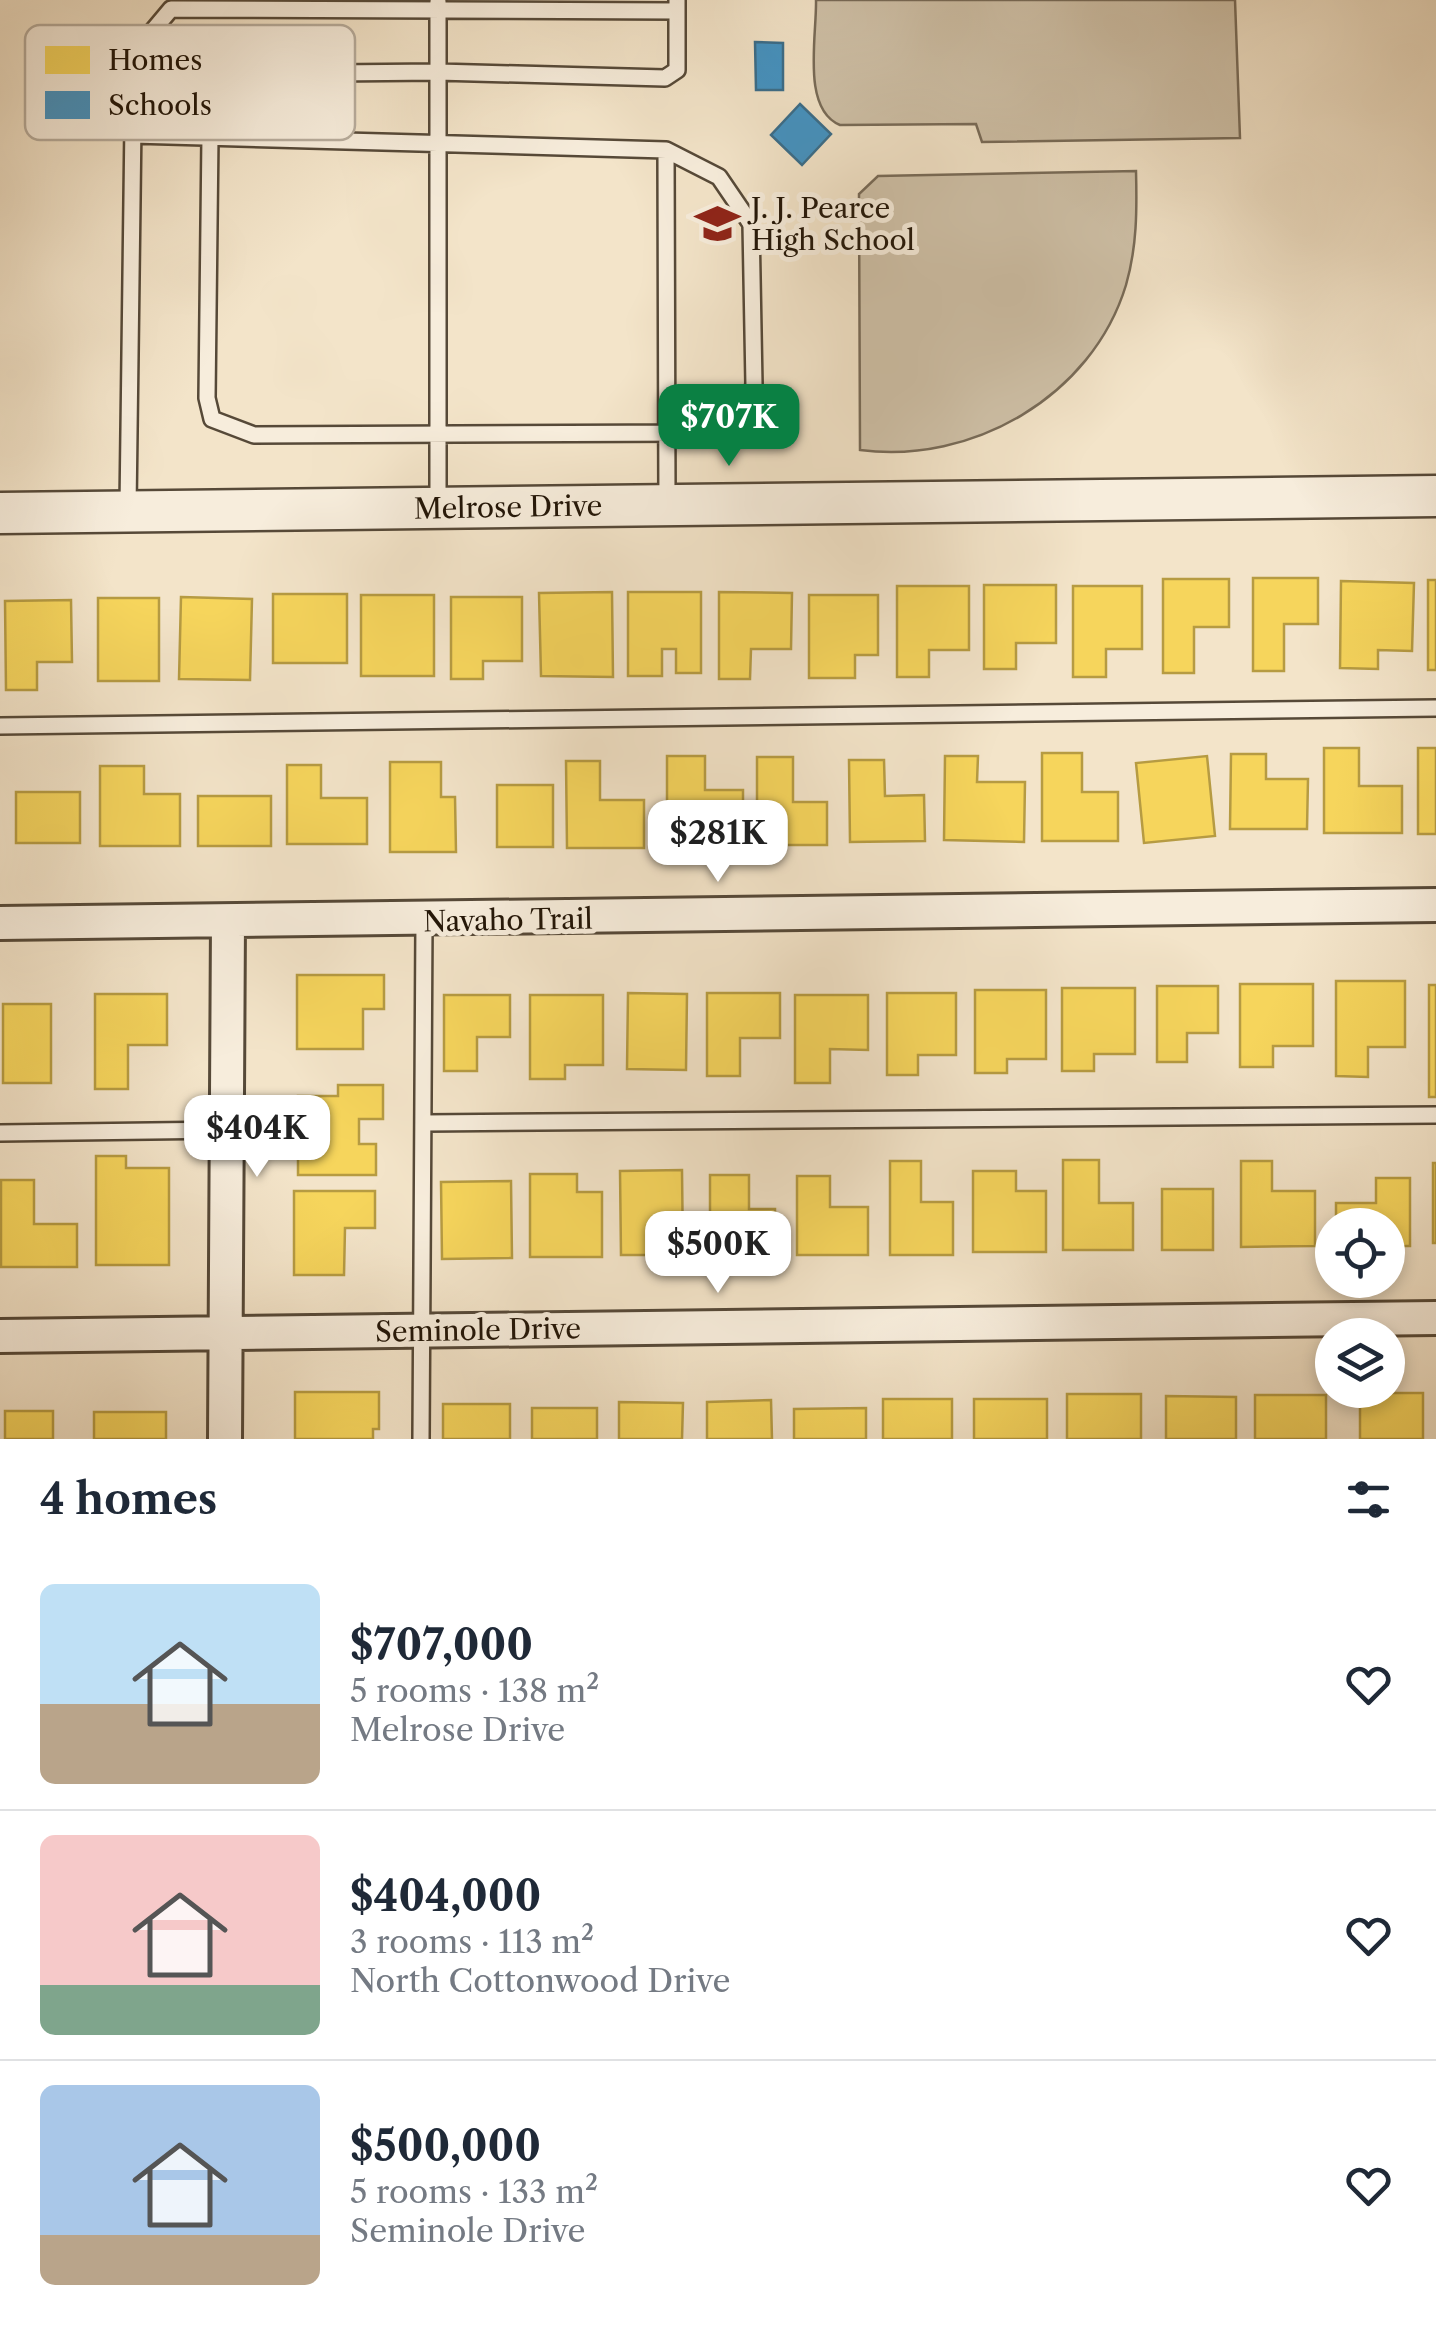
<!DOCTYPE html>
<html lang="en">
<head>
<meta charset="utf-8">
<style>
	:root { --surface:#fff; --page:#f6f6f7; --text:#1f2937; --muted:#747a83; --line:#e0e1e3; --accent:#0b8043 }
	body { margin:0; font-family:"Libre Caslon Text",serif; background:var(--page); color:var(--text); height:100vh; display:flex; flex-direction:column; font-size:38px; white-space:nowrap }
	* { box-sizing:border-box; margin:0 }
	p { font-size:32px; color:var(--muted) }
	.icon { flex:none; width:55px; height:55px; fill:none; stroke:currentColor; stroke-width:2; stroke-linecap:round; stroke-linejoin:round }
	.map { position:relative; height:1439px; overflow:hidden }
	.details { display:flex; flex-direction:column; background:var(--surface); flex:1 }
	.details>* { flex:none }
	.fabs { position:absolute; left:1315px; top:1208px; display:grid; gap:20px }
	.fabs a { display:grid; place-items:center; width:90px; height:90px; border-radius:50%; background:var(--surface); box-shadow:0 5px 15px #0003; font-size:50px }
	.price { position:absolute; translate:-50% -85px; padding:0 22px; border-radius:20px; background:#fff; color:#222; font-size:32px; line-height:65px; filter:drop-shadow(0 2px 5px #0008) }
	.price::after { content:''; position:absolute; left:50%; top:60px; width:30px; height:22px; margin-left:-15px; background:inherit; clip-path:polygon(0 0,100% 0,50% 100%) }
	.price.on { background:var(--accent); color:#fff }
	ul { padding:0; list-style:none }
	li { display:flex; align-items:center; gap:30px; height:250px; padding:0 40px }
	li+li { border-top:2px solid var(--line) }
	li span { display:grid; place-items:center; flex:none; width:280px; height:200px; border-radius:15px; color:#555 }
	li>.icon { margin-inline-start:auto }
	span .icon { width:120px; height:120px; fill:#fffc; stroke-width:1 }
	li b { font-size:42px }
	h2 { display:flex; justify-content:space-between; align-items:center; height:120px; padding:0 40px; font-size:42px }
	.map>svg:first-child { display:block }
</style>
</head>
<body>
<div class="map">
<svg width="1436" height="1439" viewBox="0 0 1436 1439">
	<rect width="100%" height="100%" fill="#f3e4c9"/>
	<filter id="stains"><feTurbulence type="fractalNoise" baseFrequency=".002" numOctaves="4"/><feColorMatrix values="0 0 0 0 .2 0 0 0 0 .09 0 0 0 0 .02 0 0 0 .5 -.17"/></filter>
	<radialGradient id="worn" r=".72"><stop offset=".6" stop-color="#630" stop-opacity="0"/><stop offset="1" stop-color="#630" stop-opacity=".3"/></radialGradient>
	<!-- green -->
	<path fill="#cfc1a8" stroke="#786b58" stroke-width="2.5" d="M816,0H1235L1240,138L982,142L976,124L840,125C801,109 817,35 816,0Z
		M1136,171C1137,210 1137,247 1126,285C1092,397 971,465 860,450L859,194L878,176Z"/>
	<!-- homes -->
	<path fill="#f6d55c" stroke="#b69b42" stroke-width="2.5" d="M1253,578H1318V624H1284V671H1253Z
		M1163,579H1229V627H1194V673H1163Z
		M1428,580H1436V670H1428Z
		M1341,581L1414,583L1412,651L1378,650V669L1340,668Z
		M984,585H1056V643H1016V669H984Z
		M897,586H969V650H929V677H897Z
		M1073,586H1142V649H1106V677H1073Z
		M612,592L613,677L541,676L539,593Z
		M628,592H701V673H676V649H662V676H628Z
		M719,592L792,593L791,649H751L750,679H719Z
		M273,594H347V663H273Z
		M361,595H434V676H361Z
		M809,595H878V655H855V678H809Z
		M181,597L252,599L250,680L179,679Z
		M451,597H522V661H483V679H451Z
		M98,598H159V681H98Z
		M71,600L72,662H37V690H6L5,601Z
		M1324,748H1359V786H1402V833H1324Z
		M1418,748H1436V834H1418Z
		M1042,753H1082V792H1118V841H1042Z
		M1231,754H1266V779H1308L1307,829H1230Z
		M667,756H705V790H743V841H667Z
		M945,756H978L977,782H1025L1024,842L944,840Z
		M1207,756L1215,836L1144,843L1136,763Z
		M757,757H793V802H827V845H757Z
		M849,760H884L885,796L924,795L925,841L850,842Z
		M566,761H600V800H644V848H567Z
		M390,762H441V797H455L456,852H390Z
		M287,765H321V798H367V844H287Z
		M100,766H144V794H180V846H100Z
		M497,785H553V847H497Z
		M16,792H80V843H16Z
		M198,796H271V846H198Z
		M297,975H384V1009H363V1049H297Z
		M1336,981H1405V1047H1368V1077L1336,1076Z
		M1240,984H1313V1046H1273V1067H1240Z
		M1429,985H1436V1097H1429Z
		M1157,986H1218V1033H1187V1062H1157Z
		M1062,988H1135V1054H1094V1071H1062Z
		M975,990H1046V1059H1007V1073H975Z
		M628,993L687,994L686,1070L627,1069Z
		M707,993H780V1038H740V1076H707Z
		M887,993H956V1055H918V1075H887Z
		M95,994H167V1045H128V1089H95Z
		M444,995H510V1037H477V1071H444Z
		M530,995H603V1065H565V1079H530Z
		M795,995H868V1050L830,1049V1083H795Z
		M3,1004H51V1083H3Z
		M338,1085H383V1119H359V1144H376V1175H298V1096H338Z
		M96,1156H126V1168H169V1265H96Z
		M1063,1160H1099V1203H1133V1250H1063Z
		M890,1161H921V1202H953V1255H890Z
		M1241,1161H1272V1191H1315V1246L1241,1247Z
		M1433,1163H1436V1243H1433Z
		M682,1170L683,1255H621L620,1171Z
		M973,1171H1016V1191H1046V1252H973Z
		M530,1174H577V1192H602V1257H530Z
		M710,1175H749V1209H775V1254H710Z
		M797,1176H830V1207H868V1255H797Z
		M1376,1178H1410V1246H1388V1225H1336V1203H1376Z
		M1,1180H34V1224H77V1267H1Z
		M511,1181L512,1258L442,1259L441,1182Z
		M1162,1189H1213V1250H1162Z
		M294,1191H375V1228H345L344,1275H294Z
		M295,1392H379V1429H373V1439H295Z
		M1360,1393H1423V1439H1360Z
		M1067,1394H1141V1439H1067Z
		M1255,1395H1326V1439H1255Z
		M1166,1396L1236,1397V1439H1166Z
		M883,1399H952V1439H883Z
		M974,1399H1047V1439H974Z
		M771,1400L772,1439H707V1402Z
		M619,1402L683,1403L682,1439H619Z
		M443,1404H510V1439H443Z
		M532,1408H597V1439H532Z
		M866,1408V1439H794V1409Z
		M5,1411H53V1439H5Z
		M94,1412H166V1439H94Z"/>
	<!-- schools -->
	<path fill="#4393c3" stroke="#396d8b" stroke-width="2.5" d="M755,42L783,43V90H756Z
		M800,104L831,134L802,165L771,135Z"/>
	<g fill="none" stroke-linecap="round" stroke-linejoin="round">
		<defs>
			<path id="service" d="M438,2V504
				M140,75L438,72L665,78L677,70V11
				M133,135L666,150L719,177L751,224L754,385L740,419L691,433L254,435L212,419L207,398L210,136
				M666,150L667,505
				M128,508L133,122L145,40L171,9L677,11V0
				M0,726L1436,708
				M426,1123L1436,1115
				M0,1133L226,1130
				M421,1439L424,921"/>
			<path id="minor" d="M0,923L1436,905
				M0,1336L1436,1318
				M225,1439L228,921"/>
			<path id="tertiary" d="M0,513L1436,496"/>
		</defs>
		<!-- service casing -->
		<use href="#service" stroke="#564938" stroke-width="20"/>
		<!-- minor casing -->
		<use href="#minor" stroke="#564938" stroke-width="38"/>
		<!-- tertiary casing -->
		<use href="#tertiary" stroke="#564938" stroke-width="45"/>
		<!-- service -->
		<use href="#service" stroke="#f7eddc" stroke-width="15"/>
		<!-- minor -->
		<use href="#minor" stroke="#f7eddc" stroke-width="32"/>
		<!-- tertiary -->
		<use href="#tertiary" stroke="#f7eddc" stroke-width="40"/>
	</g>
	<!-- icons -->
	<defs>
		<symbol id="school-bare" viewBox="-9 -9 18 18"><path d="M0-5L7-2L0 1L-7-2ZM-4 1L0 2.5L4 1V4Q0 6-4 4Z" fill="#8f2418" stroke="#f7eddc" stroke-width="2.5" paint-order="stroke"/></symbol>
	</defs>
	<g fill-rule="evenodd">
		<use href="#school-bare" x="686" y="192" width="63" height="63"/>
	</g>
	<g text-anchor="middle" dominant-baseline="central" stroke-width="10" stroke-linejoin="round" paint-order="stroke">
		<!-- poi labels -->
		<g font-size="28" fill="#221507" stroke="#f7eddc" text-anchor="start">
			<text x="751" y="208">J. J. Pearce<tspan x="751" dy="32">High School</tspan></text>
		</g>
		<!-- street labels -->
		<g font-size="28" fill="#221507" stroke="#f7eddc">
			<text transform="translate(508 507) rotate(-1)">Melrose Drive</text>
			<text transform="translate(508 920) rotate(-1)">Navaho Trail</text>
			<text transform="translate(478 1330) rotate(-1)">Seminole Drive</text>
		</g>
	</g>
	<!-- legend -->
	<rect x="25" y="25" width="330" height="115" rx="15" fill="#f7eddc" stroke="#b7ac9c" stroke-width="2.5"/>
	<rect x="45" y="46" width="45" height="28" fill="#f6d55c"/>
	<rect x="45" y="91" width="45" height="28" fill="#4393c3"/>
	<g font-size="28" fill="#221507">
		<text x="108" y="70">Homes</text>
		<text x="108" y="115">Schools</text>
	</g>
	<rect width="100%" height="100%" filter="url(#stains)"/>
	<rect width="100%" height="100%" fill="url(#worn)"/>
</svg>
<div class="fabs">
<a><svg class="icon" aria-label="locate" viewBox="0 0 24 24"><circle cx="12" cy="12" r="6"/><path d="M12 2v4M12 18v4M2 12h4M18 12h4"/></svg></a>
<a><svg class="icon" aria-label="layers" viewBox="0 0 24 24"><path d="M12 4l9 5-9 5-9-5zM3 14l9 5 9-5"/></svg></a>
</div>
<b class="price on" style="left:729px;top:469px">$707K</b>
<b class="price" style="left:718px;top:885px">$281K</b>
<b class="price" style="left:257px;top:1180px">$404K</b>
<b class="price" style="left:718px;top:1296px">$500K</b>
</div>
<section class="details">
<h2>4 homes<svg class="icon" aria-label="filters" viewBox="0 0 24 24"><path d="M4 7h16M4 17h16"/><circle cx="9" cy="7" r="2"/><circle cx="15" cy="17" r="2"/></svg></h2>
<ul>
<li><span style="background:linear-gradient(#bfe0f5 60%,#b9a48a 0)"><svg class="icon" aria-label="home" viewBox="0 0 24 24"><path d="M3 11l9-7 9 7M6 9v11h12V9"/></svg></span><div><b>$707,000</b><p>5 rooms · 138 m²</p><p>Melrose Drive</p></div><svg class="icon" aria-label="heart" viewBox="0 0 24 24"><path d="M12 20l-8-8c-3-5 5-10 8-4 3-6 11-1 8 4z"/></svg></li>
<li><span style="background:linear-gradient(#f6c9c9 75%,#7fa58c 0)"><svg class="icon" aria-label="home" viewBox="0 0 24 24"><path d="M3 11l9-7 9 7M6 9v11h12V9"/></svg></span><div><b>$404,000</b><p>3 rooms · 113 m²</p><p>North Cottonwood Drive</p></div><svg class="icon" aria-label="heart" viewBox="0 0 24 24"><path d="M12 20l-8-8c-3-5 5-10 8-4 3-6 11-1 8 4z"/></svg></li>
<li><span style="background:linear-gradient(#a9c7e8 75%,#b9a48a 0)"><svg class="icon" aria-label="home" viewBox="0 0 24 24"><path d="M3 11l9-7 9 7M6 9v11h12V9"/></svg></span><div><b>$500,000</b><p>5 rooms · 133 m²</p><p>Seminole Drive</p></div><svg class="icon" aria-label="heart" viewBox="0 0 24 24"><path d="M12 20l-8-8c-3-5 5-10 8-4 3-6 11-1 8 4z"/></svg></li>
</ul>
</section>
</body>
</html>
